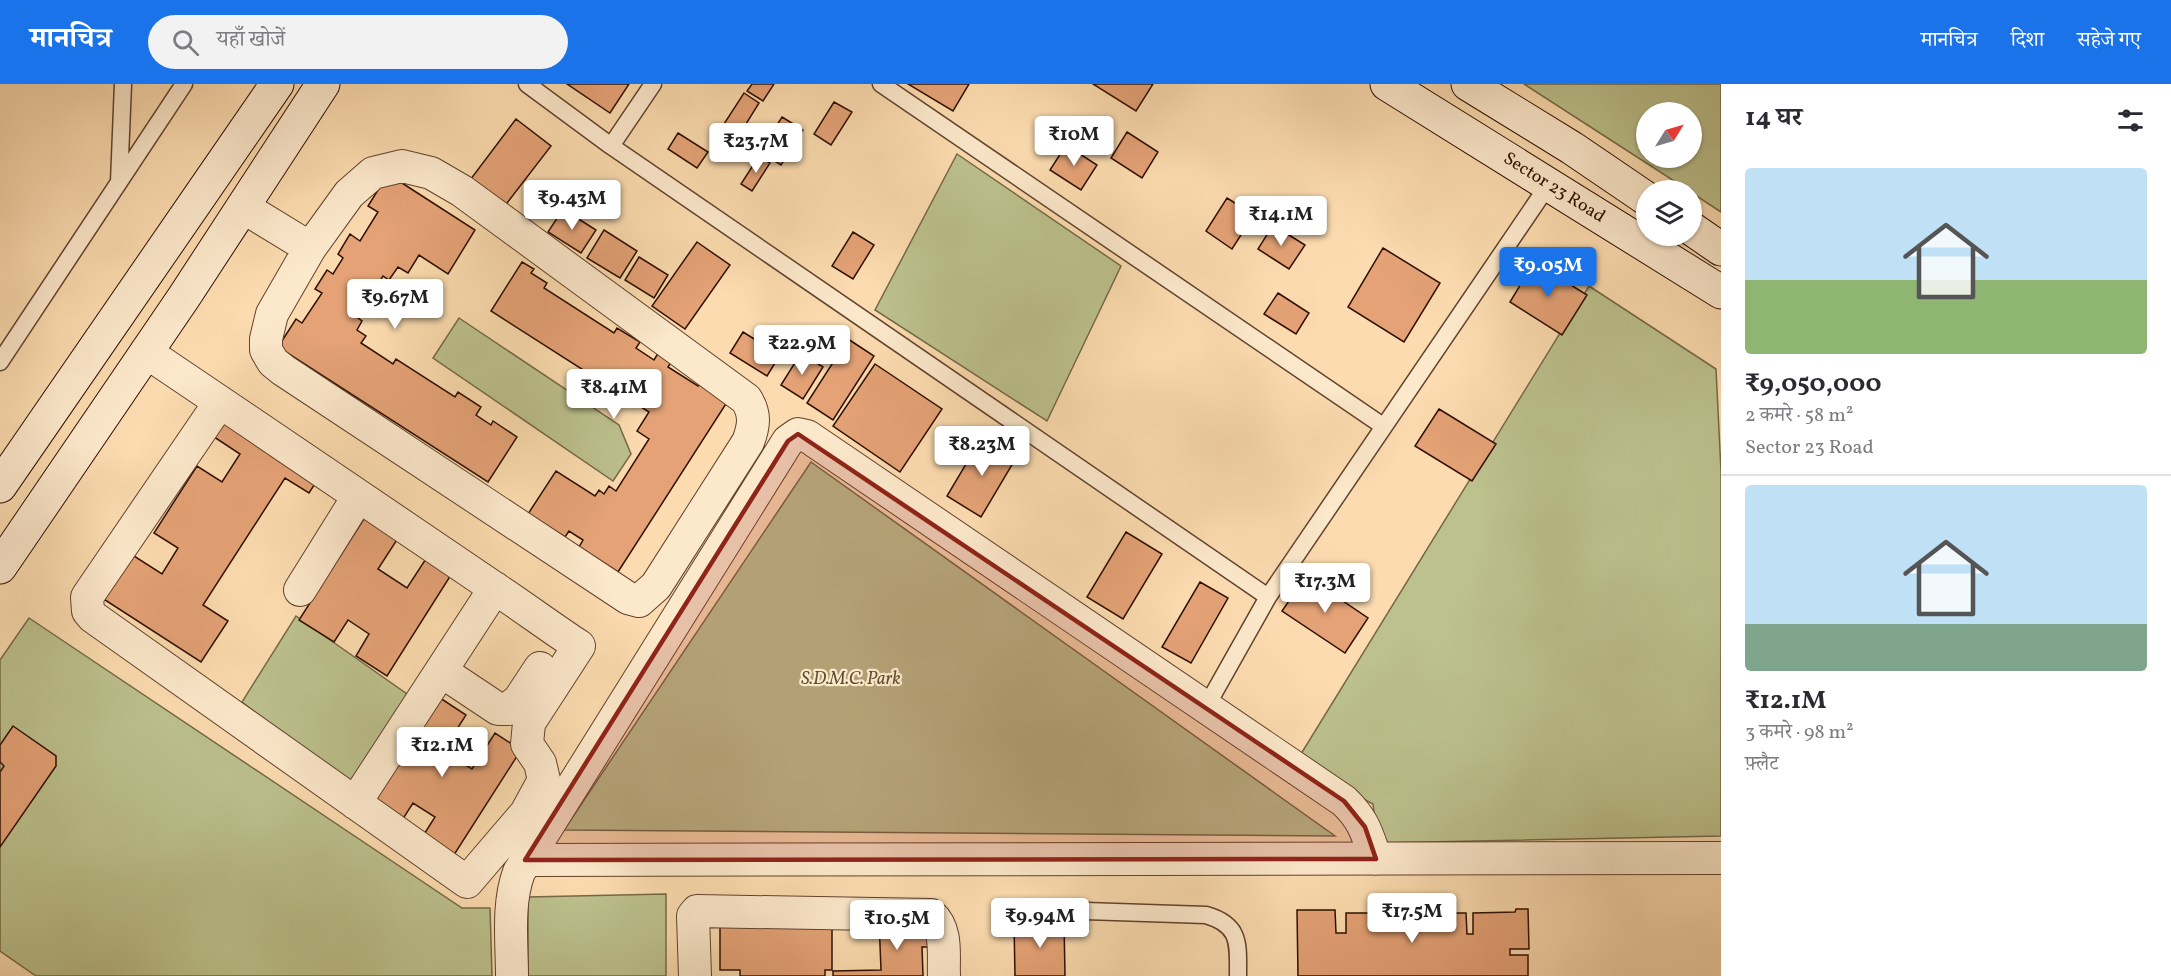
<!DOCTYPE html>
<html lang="hi">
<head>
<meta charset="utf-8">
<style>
	:root { --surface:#fff; --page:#f2f2f3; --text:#2b2b33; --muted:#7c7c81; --line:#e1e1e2; --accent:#1a73e8 }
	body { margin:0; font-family:Vollkorn,"Noto Serif Devanagari",serif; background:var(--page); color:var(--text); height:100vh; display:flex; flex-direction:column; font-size:22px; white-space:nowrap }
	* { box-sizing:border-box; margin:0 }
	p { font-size:20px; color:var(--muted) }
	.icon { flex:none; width:33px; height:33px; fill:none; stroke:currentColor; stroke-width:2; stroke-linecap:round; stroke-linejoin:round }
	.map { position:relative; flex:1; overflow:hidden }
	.details { display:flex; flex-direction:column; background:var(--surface); width:450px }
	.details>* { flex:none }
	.needle { width:39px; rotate:53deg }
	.controls { position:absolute; left:1636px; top:18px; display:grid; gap:12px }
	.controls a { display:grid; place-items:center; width:66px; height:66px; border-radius:50%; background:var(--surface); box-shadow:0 2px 4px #0004; font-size:30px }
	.price { position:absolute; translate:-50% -51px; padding:0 14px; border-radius:6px; background:#fff; color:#222; font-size:20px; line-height:39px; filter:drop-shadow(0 2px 3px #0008) }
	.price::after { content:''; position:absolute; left:50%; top:36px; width:18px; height:14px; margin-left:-9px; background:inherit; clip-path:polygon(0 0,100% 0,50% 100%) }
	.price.current { background:var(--accent); color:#fff }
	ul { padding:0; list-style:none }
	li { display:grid; align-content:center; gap:12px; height:318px; padding:0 24px }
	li+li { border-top:2px solid var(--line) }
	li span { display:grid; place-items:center; height:186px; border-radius:6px; color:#555 }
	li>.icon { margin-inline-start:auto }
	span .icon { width:108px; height:108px; fill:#fffc; stroke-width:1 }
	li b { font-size:26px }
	h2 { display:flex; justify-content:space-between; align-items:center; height:72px; padding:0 24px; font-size:26px }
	header { display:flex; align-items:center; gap:36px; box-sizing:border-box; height:84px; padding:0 30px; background:var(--accent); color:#fff }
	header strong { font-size:28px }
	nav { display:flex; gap:33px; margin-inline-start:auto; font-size:21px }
	.search { width:420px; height:54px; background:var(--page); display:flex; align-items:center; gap:15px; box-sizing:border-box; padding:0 21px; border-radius:33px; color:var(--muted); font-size:22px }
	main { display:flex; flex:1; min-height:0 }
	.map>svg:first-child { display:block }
</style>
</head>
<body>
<header>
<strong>मानचित्र</strong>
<div class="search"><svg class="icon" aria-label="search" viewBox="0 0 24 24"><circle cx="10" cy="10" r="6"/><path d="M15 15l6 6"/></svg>यहाँ खोजें</div>
<nav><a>मानचित्र</a><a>दिशा</a><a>सहेजे गए</a></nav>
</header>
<main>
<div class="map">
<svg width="1721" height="892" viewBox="0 0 1721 892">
	<rect width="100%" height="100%" fill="#fbdbaf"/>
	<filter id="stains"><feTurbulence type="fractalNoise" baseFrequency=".00333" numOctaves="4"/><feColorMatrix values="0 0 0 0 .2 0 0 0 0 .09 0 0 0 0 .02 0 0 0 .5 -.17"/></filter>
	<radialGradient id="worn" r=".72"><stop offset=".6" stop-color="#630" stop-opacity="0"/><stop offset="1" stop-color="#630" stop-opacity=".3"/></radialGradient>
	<!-- green -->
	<path fill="#bcc18d" stroke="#756846" stroke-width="1.5" fill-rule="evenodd" d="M1524,0H1721V128L1692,109V106H1688ZM1647,28H1692V74H1647Z
		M957,70L1121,182L1047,337L875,226Z
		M1589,202L1716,285L1721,387V752L1378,759L1373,720L1296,678Z
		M459,234L619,341L631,370L613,397L433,274Z
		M811,378L1335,752L564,746Z
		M296,532L407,610L354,706L242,618Z
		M29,534L462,824H490L492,892H36L0,867V576Z
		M666,810V892H528V813Z"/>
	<!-- building -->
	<path fill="#e4a276" stroke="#2e0f00" stroke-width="1.5" d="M567,0H629L610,29Z
		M752,0H774L763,17L747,7Z
		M908,0H969L953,27Z
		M1093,0H1153L1136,27Z
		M744,9L759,19L738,53L722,43Z
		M834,18L852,28L831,61L814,50Z
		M782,33L803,46L781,81L760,68Z
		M516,35L551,62L504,123L470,96Z
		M1127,48L1158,68L1142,94L1111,74Z
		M678,49L708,68L697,84L668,65Z
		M1066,61L1097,81L1081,106L1050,86Z
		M759,72L770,79L752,107L741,100Z
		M388,90L475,146L448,190L419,171L408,189L398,183L389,196L383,192L357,233L362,237L357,246L366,252L361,259L393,280L396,275L455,313L458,308L481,323L476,331L491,341L493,337L517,353L488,398L278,263L296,235L302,239L322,209L315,205L327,186L333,190L343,174L338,170L350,150L360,157L378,128L368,122Z
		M1227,114L1254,131L1232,165L1206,147Z
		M563,125L596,146L581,169L548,148Z
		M1273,141L1305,161L1289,185L1258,165Z
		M604,146L637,167L620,194L587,174Z
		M853,148L874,161L853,195L832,182Z
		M697,158L730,181L685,245L652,222Z
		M1383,164L1440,199L1404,258L1348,223Z
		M639,173L668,191L654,214L625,196Z
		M522,178L534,185L531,189L547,199L544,204L614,249L617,244L640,258L636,264L654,276L660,266L673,275L668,283L698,302L704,294L731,312L618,488L579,463L583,456L569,447L565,453L528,430L556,387L595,412L599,406L604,410L609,402L616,407L649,355L637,347L649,328L491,227Z
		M1534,178L1587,211L1562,251L1510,218Z
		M1278,209L1309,229L1296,250L1264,230Z
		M743,248L780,271L767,292L730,269Z
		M848,255L874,272L833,336L807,319Z
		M801,269L823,283L803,315L781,301Z
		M875,280L942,325L900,388L833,342Z
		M1439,325L1496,360L1472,397L1415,362Z
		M221,328L320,392L309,409L285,394L203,521L228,537L201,578L102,514L131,470L162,490L178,464L154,449L197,382L222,398L240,370L208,349Z
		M982,353L1016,374L981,433L947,412Z
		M369,427L402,448L378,485L407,504L431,467L456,483L387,592L356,572L369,550L348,536L334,558L299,536Z
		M1126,448L1162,470L1123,535L1087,513Z
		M1306,492L1368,534L1345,569L1282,527Z
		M1200,498L1228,514L1191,579L1162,563Z
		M434,610L466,631L443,667L472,685L495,649L521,666L452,774L421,755L435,733L413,719L399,741L369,719Z
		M13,642L56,672V682L0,763V688L4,682L0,678V661Z
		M1516,825H1528L1529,865H1510V871H1528V892H1298L1297,826H1335L1336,849H1346V829H1387V826H1403V844H1410V826H1427V829H1466L1467,850H1473V829L1515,828Z
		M720,836L832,837V886H825V892H740V886H720Z
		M879,836H909L910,847H930V863H922L923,892H833V887L881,886Z
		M1064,837L1065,892H1015L1014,838Z"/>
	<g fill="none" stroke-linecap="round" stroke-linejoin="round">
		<defs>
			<path id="lane" d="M527,0L611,62L1268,513
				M881,0L1383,342
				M611,62L653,0
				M119,98L123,0
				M0,278L184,0
				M1206,623L1268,513L1549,100
				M1025,825L1206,831C1241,841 1238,860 1238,892"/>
			<path id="street" d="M402,82L431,89L462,107L746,315C756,330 754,342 748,358L656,502L639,517L628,514L283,286L273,278L266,266V255L272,230L310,164L349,110L373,89Z
				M243,123L310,164
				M146,268C262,346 378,425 493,503C522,522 550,543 579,562L529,639L527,660L540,679L544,696L526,729L467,798L93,533L88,527L87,513L220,318
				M300,506L358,413
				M441,587L498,625H508L519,616L540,584
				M355,719L495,504
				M525,776L1721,774
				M512,892C512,859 507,820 519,788L788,357L798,350L807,352L1344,717C1364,736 1367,750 1376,775
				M695,892L693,832L697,827L931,831C948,846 943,871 944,892"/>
			<path id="secondary" d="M1387,0L1721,208
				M1468,0L1572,64L1647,115
				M1692,145L1721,165
				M0,402L277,0
				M0,483L184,213L323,0"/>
		</defs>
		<!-- lane casing -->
		<use href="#lane" stroke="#61422c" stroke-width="19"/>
		<!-- street casing -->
		<use href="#street" stroke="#61422c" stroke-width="34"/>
		<!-- secondary casing -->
		<use href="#secondary" stroke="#2e0f00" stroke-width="35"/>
		<!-- lane -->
		<use href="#lane" stroke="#fce8cb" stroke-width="16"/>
		<!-- street -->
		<use href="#street" stroke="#fce8cb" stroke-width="32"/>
		<!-- secondary -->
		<use href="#secondary" stroke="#fce8cb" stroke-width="33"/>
	</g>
	<!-- marked area -->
	<path fill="#8f2418" fill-opacity="0.2" stroke="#8f2418" stroke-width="4.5" stroke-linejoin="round" d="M798,350L1344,717L1365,743L1376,775L525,776L788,357Z"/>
	<g text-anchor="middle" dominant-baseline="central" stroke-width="4.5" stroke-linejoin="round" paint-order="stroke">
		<!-- street labels -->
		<g font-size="18" fill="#2e0f00" stroke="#fce8cb">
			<text transform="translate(1554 104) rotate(32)">Sector 23 Road</text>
		</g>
		<!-- park labels -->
		<g font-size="18" font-style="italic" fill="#604d31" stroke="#fce8cb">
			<text x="851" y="595">S.D.M.C. Park</text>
		</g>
	</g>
	<rect width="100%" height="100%" filter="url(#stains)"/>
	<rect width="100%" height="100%" fill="url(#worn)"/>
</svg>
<div class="controls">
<a><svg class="needle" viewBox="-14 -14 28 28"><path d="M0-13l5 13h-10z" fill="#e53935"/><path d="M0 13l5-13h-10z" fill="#7c7c81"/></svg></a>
<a><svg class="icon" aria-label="layers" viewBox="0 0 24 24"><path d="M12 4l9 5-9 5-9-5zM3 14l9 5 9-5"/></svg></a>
</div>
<b class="price" style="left:1074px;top:83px">₹10M</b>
<b class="price" style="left:756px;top:90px">₹23.7M</b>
<b class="price" style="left:572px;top:147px">₹9.43M</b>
<b class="price" style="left:1281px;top:163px">₹14.1M</b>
<b class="price current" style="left:1548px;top:214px">₹9.05M</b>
<b class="price" style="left:395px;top:246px">₹9.67M</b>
<b class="price" style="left:802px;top:292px">₹22.9M</b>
<b class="price" style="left:614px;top:336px">₹8.41M</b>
<b class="price" style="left:982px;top:393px">₹8.23M</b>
<b class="price" style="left:1325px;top:530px">₹17.3M</b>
<b class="price" style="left:442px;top:694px">₹12.1M</b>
<b class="price" style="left:1412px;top:860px">₹17.5M</b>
<b class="price" style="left:1040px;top:865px">₹9.94M</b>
<b class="price" style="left:897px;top:867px">₹10.5M</b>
</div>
<section class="details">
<h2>14 घर<svg class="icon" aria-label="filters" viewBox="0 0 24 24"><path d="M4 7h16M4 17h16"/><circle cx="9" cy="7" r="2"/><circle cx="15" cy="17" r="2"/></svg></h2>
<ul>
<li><span style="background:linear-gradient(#bfe0f5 60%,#8fb573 0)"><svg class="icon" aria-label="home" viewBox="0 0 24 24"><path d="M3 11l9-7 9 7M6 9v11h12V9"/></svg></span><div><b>₹9,050,000</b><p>2 कमरे · 58 m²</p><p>Sector 23 Road</p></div></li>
<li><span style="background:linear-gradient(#bfe0f5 75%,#7fa58c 0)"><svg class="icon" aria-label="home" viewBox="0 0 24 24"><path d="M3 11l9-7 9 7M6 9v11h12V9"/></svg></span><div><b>₹12.1M</b><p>3 कमरे · 98 m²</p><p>फ़्लैट</p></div></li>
</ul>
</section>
</main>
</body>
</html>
